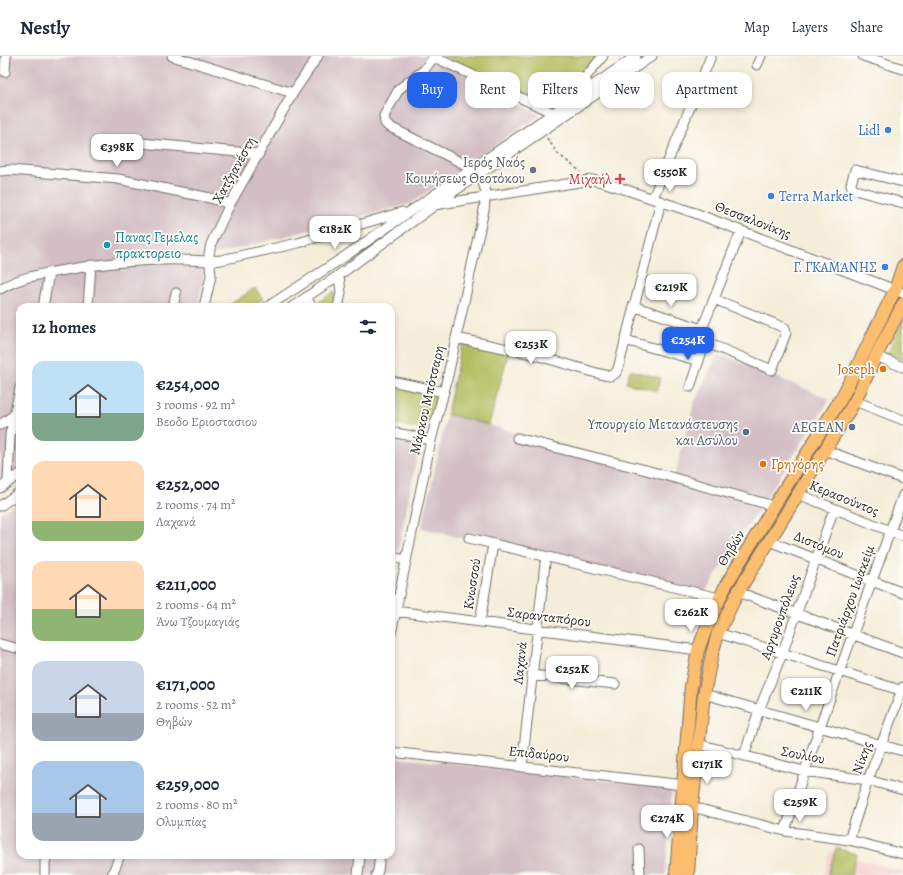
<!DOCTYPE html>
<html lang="en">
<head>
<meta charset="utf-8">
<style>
	:root { --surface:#fff; --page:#f2f2f3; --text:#1f2937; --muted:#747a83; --line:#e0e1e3; --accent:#2563eb }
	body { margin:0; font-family:Alegreya,serif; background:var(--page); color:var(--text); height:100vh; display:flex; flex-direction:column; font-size:15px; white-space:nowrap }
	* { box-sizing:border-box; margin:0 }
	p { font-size:13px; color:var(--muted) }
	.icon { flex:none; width:22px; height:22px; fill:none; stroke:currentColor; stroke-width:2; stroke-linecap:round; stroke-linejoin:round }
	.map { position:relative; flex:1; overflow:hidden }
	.drawer { position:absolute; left:16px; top:247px; width:379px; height:556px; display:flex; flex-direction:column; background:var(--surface); border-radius:12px; box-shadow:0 2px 6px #0003 }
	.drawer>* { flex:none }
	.banner { position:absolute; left:407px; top:16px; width:380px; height:36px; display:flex; gap:8px }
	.price { position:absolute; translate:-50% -34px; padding:0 9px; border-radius:8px; background:#fff; color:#222; font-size:13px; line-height:26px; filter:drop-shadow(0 1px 2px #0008) }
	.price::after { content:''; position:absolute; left:50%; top:24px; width:12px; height:9px; margin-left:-6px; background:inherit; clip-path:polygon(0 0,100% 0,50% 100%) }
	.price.on { background:var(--accent); color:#fff }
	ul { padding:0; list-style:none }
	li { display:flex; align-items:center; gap:12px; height:100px; padding:0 16px }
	li span { display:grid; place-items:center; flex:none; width:112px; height:80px; border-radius:12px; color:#555 }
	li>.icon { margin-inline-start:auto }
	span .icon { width:48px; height:48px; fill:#fffc; stroke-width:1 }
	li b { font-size:17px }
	h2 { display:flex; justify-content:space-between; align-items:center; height:48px; padding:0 16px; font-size:17px }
	.chip { padding:0 14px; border-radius:12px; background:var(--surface); box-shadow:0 2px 6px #0003; font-size:14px; line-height:36px }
	.chip.on { background:var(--accent); color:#fff }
	header { display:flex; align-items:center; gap:24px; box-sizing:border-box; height:56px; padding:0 20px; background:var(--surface); border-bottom:1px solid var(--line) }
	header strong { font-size:19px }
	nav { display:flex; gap:22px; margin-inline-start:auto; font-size:14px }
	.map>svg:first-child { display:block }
</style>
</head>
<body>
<header>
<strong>Nestly</strong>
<nav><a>Map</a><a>Layers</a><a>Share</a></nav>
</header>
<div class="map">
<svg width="903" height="819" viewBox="0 0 903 819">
	<rect width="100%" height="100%" fill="#fdfcf7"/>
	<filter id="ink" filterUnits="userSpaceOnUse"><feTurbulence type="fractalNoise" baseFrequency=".025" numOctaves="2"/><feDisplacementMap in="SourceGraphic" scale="8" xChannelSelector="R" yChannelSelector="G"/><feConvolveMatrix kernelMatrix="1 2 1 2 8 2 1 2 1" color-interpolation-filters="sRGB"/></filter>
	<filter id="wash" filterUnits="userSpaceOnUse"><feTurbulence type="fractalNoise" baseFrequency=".012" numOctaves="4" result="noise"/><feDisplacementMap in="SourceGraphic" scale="16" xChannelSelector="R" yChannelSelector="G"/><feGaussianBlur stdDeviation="0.9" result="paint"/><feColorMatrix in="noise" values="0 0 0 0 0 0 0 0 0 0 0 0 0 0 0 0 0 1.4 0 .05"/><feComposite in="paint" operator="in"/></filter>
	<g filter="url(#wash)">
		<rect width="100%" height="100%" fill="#f4edd9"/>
		<!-- built -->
		<path fill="#f7d0ce" d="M830,795L903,816V819H824Z"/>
		<!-- industrial -->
		<path fill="#d2bec4" d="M0,0H433L540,59L410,148L217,198L201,197L204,214L198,251H20V411L0,425Z
			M718,297L830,343L701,542L422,472L447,358L675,419L694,347Z
			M391,383L419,389L391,531Z
			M20,444V799H391V701L672,732L665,819H0V457Z"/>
		<!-- green -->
		<path fill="#b2bd5f" stroke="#6e7445" d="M443,0H597L553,54Z
			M255,232L263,243L250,251H229L228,250Z
			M333,236L335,241L333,251H312Z
			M903,264V304L887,298Z
			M462,288L508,298L489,369L447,358Z
			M630,314L660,322L657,335L626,327Z
			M391,327L439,337L435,355L422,374L391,367Z
			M836,792L857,798L851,819H828Z"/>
	</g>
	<g filter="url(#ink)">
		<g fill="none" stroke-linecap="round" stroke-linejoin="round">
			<defs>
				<path id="minor" d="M172,0L293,37
					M432,0L553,57L556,60
					M863,0L903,13
					M434,1L424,14L399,33L384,60L385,67L388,70L472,112
					M757,9L761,0
					M5,16L6,0
					M584,35V23L603,0
					M141,87L259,98
					M0,115L10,114L118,123L210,142L230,148
					M903,126L855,114L851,128L852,132L855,134L903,147
					M653,142L711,0
					M434,149L592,124L603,126L695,157L903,237
					M0,233C20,221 42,218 65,214C104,207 144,203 184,204C196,204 208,206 221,204L298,187L402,156
					M306,242L312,251
					M714,243L785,272L786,277L772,314L705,286L702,280V273L741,175
					M633,250L702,273
					M43,251L49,217
					M88,251L91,209
					M173,251L176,237
					M204,251L211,220L209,198L211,188L230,148L293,37L318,0
					M267,251L341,203L636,0
					M292,251L339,219L453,136L652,0
					M338,251L341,237L339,219
					M456,282L532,298L600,318L610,320L615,318L618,313L661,145
					M625,284L699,305
					M876,300L903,311
					M391,325L444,336
					M690,331L705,286
					M855,345L903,364
					M0,369L14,359
					M391,376L431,384
					M517,382L646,414L774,450
					M825,394L903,423
					M8,426L10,379L20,332
					M0,432L20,418
					M798,438L903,480
					M0,450L20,436
					M469,482L719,542
					M769,485L903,537
					M391,501L406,504
					M738,536L903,597
					M395,555L698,594
					M480,566L492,494
					M718,577L903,635
					M391,578L431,384L446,328L484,154L486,136L480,117
					M0,588L20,593
					M532,619L615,628
					M704,638L903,695
					M698,688L804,715L868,724L903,734
					M391,696L684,729
					M744,700L759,654L782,598L834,453
					M522,710L545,507
					M692,751L785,775L849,784L903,798
					M785,775C821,662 863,551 903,439
					M849,784L868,724L903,631
					M639,793L640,819
					M45,819V806L47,799
					M112,819L120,799
					M358,819L360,799
					M376,819L378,815L380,799"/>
				<path id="major" d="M676,819L691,630L698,594L706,573L726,529L774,450L842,341L895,234L903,210
					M688,819L692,751L704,638L712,598L718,577L738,536L855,345L876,300L903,248"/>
			</defs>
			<!-- minor casing -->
			<use href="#minor" stroke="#716f68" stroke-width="11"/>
			<!-- major casing -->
			<use href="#major" stroke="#716f68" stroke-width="14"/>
			<!-- path -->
			<path stroke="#716f68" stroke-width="1.5" stroke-dasharray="3 3" stroke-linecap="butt" d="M547,82L558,98L581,116"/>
			<!-- minor -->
			<use href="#minor" stroke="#fff" stroke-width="9"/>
			<!-- major -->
			<use href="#major" stroke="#fcbd6e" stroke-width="12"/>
		</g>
	</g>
	<!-- markers -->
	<g fill="#3f7fe0" stroke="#fdfcf7" stroke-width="1.5">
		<circle cx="888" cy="74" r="4"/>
		<circle cx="771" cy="140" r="4"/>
		<circle cx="885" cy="211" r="4"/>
	</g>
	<circle fill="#6b7280" stroke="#fdfcf7" stroke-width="1.5" cx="533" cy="114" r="4"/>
	<path fill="#e0444e" stroke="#fdfcf7" stroke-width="1.5" d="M618 117h4v4h4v4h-4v4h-4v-4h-4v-4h4z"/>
	<circle fill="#0f9aa8" stroke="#fdfcf7" stroke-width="1.5" cx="107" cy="189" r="4"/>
	<g fill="#e8710a" stroke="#fdfcf7" stroke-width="1.5">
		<circle cx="883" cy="313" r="4"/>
		<circle cx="763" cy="408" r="4"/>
	</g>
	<g fill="#5c6f8a" stroke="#fdfcf7" stroke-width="1.5">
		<circle cx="852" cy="371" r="4"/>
		<circle cx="746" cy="376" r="4"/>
	</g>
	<g text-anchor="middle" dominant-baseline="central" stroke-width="3.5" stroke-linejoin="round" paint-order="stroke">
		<!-- shop labels -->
		<g font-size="14" fill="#366cbe" stroke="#fdfcf7" text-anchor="end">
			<text x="880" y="74">Lidl</text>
			<text x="779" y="140" text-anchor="start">Terra Market</text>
			<text x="877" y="211">Γ. ΓΚΑΜΑΝΗΣ</text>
		</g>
		<!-- worship labels -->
		<g font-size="14" fill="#5b616d" stroke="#fdfcf7" text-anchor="end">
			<text x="525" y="106">Ιερός Ναός<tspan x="525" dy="16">Κοιμήσεως Θεοτόκου</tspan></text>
		</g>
		<!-- street labels -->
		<g font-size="14" fill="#2b2b2b" stroke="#fdfcf7">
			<text transform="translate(234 114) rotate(-61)">Χατζηανέστη</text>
			<text transform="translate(753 164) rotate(21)">Θεσσαλονίκης</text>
			<text transform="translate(427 344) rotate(-77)">Μάρκου Μπότσαρη</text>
			<text transform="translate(844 442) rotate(22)">Κερασούντος</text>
			<text transform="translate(819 489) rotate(22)">Διστόμου</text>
			<text transform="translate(731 492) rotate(-58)">Θηβών</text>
			<text transform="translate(472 528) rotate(-81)">Κνωσσού</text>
			<text transform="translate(850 545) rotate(-70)">Πατριάρχου Ιωακείμ</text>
			<text transform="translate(549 561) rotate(7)">Σαρανταπόρου</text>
			<text transform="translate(780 561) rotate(-70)">Αργυρουπόλεως</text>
			<text transform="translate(520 607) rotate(-84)">Λαχανά</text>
			<text transform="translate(539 698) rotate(6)">Επιδαύρου</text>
			<text transform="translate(803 699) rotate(11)">Σουλίου</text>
			<text transform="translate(862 702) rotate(-70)">Νίκης</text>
		</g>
		<!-- health labels -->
		<g font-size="14" fill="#be3a42" stroke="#fdfcf7" text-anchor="end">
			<text x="612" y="123">Μιχαήλ</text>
		</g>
		<!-- culture labels -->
		<g font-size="14" fill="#0d838f" stroke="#fdfcf7" text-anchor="start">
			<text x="115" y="181">Πανας Γεμελας<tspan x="115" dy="16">πρακτορειο</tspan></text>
		</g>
		<!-- food labels -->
		<g font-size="14" fill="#c56008" stroke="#fdfcf7" text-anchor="end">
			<text x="875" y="313">Joseph</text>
			<text x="771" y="408" text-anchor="start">Γρηγόρης</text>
		</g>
		<!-- service labels -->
		<g font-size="14" fill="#4e5e75" stroke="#fdfcf7" text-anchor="end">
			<text x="738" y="368">Υπουργείο Μετανάστευσης<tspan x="738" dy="16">και Ασύλου</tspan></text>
			<text x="844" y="371">AEGEAN</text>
		</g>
	</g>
</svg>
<b class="price" style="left:117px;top:112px">€398K</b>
<b class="price" style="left:670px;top:137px">€550K</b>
<b class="price" style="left:335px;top:194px">€182K</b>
<b class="price" style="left:671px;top:252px">€219K</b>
<b class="price on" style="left:688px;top:305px">€254K</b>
<b class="price" style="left:531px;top:309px">€253K</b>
<b class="price" style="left:691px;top:577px">€262K</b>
<b class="price" style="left:572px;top:634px">€252K</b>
<b class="price" style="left:806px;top:656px">€211K</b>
<b class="price" style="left:707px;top:729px">€171K</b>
<b class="price" style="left:800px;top:767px">€259K</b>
<b class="price" style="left:667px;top:783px">€274K</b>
<div class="banner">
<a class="chip on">Buy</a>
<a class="chip">Rent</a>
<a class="chip">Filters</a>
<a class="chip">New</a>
<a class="chip">Apartment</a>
</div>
<section class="drawer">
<h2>12 homes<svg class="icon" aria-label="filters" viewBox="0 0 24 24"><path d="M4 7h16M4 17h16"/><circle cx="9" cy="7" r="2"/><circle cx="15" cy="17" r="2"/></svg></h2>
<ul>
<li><span style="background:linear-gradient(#bfe0f5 65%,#7fa58c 0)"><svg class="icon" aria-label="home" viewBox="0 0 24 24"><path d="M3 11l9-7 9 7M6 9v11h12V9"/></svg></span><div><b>€254,000</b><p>3 rooms · 92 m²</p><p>Βεοδο Εριοστασιου</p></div></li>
<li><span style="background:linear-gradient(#ffd9b3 75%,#8fb573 0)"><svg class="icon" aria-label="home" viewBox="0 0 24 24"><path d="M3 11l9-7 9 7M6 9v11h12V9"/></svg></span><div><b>€252,000</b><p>2 rooms · 74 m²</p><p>Λαχανά</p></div></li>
<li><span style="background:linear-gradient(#ffd9b3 60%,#8fb573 0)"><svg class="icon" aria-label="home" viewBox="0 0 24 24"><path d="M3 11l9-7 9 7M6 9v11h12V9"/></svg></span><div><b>€211,000</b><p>2 rooms · 64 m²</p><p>Άνω Τζουμαγιάς</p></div></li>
<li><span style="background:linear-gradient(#c9d6e8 65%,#9aa5b1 0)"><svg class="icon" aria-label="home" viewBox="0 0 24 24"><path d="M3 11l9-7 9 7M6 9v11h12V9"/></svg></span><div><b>€171,000</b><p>2 rooms · 52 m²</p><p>Θηβών</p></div></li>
<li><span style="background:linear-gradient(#a9c7e8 65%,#9aa5b1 0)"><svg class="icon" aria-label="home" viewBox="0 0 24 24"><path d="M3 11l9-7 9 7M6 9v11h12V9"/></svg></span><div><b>€259,000</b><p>2 rooms · 80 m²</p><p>Ολυμπίας</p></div></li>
</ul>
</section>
</div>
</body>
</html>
